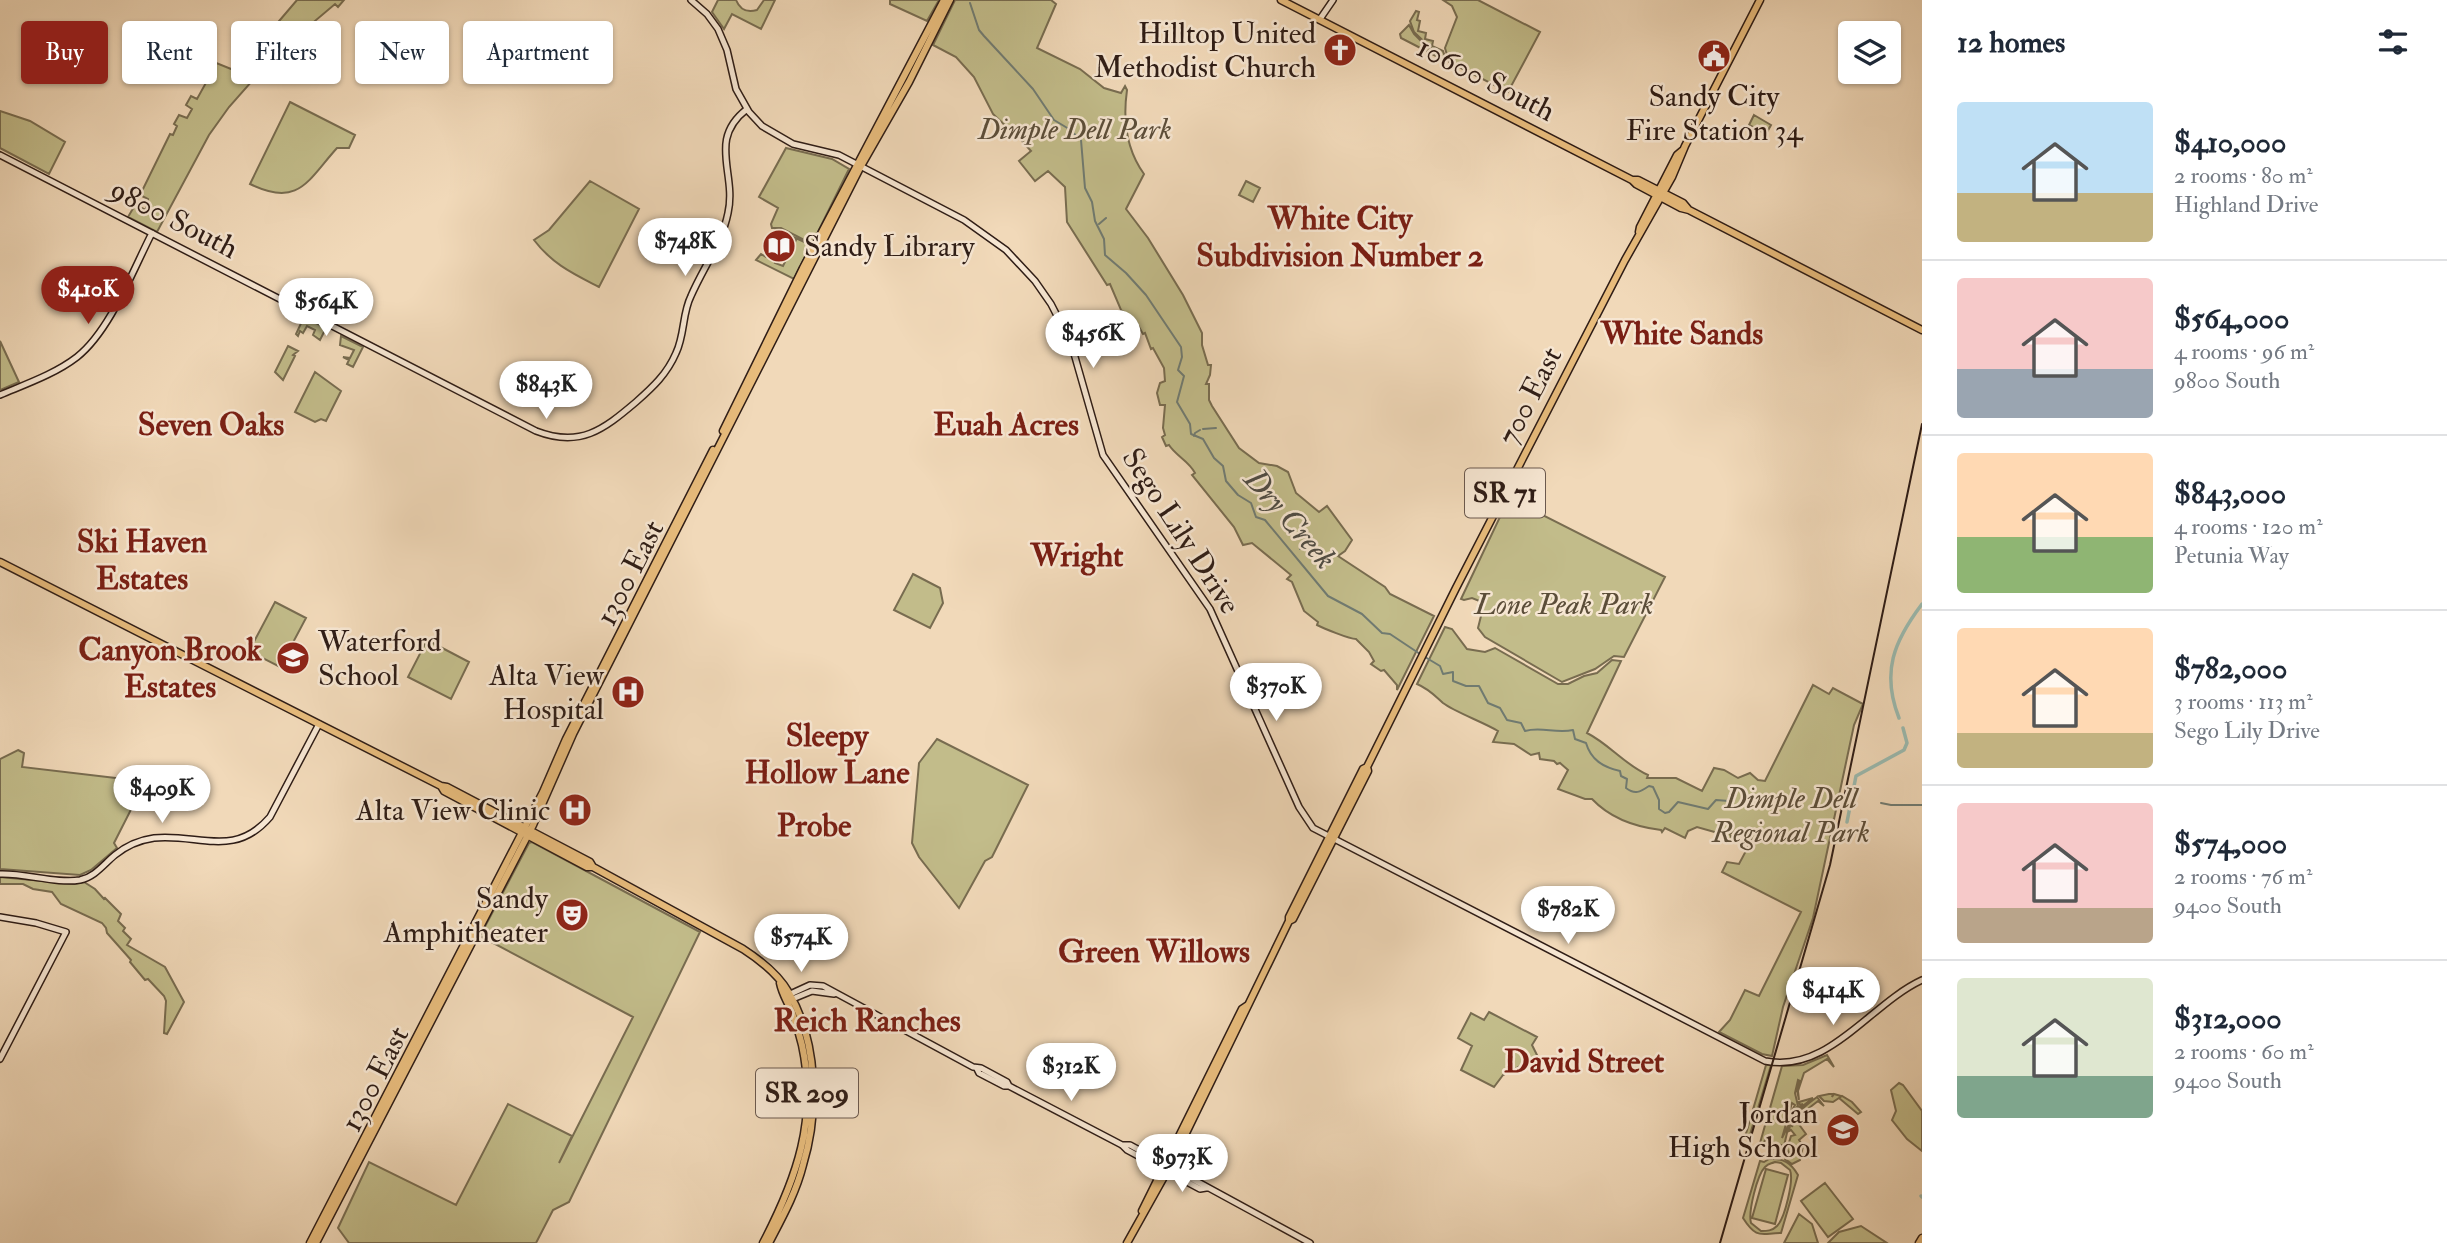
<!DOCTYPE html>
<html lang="en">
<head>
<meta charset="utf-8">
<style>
	:root { --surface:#fff; --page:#f2f2f3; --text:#1f2937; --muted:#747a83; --line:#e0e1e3; --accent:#8f2418 }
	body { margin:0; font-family:"IM FELL Double Pica",serif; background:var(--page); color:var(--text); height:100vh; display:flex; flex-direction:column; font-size:26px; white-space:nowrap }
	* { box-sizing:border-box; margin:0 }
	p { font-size:23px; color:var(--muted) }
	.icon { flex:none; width:38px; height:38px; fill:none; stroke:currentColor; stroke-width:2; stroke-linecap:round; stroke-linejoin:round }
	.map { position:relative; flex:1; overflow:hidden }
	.side { display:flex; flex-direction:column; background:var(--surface); width:525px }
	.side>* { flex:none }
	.banner { position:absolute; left:21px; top:21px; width:665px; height:63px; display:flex; gap:14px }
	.buttons { position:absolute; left:1838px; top:21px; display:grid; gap:14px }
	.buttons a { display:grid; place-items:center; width:63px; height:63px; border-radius:7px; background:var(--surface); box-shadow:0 2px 5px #0004; font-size:35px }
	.price { position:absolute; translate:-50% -60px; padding:0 16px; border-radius:24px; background:#fff; color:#222; font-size:23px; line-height:46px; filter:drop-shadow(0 2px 4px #0008) }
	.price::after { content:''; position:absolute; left:50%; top:42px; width:21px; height:16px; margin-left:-10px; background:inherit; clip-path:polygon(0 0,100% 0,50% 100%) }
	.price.on { background:var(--accent); color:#fff }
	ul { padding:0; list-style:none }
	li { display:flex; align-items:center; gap:21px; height:175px; padding:0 35px }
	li+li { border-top:2px solid var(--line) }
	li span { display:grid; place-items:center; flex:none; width:196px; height:140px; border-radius:7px; color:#555 }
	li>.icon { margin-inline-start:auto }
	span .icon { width:84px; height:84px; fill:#fffc; stroke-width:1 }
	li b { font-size:30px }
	h2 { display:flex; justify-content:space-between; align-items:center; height:84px; padding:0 35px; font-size:30px }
	.pill { padding:0 24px; border-radius:7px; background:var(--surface); box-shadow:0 2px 5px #0004; font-size:24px; line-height:63px }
	.pill.on { background:var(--accent); color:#fff }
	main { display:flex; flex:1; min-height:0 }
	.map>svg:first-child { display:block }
</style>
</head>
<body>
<main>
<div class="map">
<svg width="1922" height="1243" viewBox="0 0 1922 1243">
	<rect width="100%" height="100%" fill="#f1d9b9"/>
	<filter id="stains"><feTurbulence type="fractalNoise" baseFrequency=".00286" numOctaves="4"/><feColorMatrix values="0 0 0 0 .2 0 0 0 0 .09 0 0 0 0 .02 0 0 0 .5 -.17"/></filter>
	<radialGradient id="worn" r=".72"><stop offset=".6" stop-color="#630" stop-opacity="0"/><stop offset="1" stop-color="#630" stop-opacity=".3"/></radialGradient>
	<!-- green -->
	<path fill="#c2bc8a" stroke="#786c50" stroke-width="2" fill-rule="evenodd" d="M297,0H344L338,7L335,4L283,48L268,34Z
		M718,0H736C740,10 747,13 757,10L764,0H775L761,29L732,14L724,29L712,12Z
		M890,0H939L927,21L890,4Z
		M955,0H1051L1056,4L1037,48L1080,69L1104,88L1121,93L1125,86L1127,90C1123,118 1126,149 1144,174L1126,209L1148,238L1183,295L1202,333V345L1208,365H1211L1210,375L1206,384H1209V400L1212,406L1239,448L1259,463L1277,466L1288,472L1296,493L1319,512L1327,506L1352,540L1345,551L1338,556L1385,587L1390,594L1434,616L1397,690V685L1384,670L1381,671L1371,664L1374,661L1369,652L1356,639C1349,639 1323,628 1317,625L1318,622L1304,611L1292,582L1287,579L1291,575L1252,543L1243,545L1234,527L1192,475L1195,473C1189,461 1176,456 1169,445L1166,446L1162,437L1165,435L1163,428L1165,405H1160L1157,393L1160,383L1165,381L1164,368L1153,348L1151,349L1145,333L1143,334L1136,322L1121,310L1110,284L1107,285L1067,222L1065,187L1048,171L1035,181L1019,161L1031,151L1021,140L1024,135L1016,128L1013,133L993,114L974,77L956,57L933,45Z
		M1443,0H1478L1540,32L1508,92L1449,62L1445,48L1457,17L1452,6Z
		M1416,11L1419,12L1417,20L1420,21L1418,31L1426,33L1425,39L1433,41L1432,46L1443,51L1446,60L1440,57L1414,32L1410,21Z
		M1409,25L1414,34L1436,56L1401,38L1400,34Z
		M262,41L276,54L229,107L209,135L157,232L128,217L135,205L146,210L148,199L140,195L170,134L173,135L177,126L174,124L179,115L187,118L192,109L186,105L191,96L197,99L207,81L200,77L209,60L236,71Z
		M290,102L355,135L349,148H337C308,180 299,208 250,184Z
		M0,111L30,121L65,142L49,174L0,148Z
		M1754,115L1771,125L1766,134L1749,125Z
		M786,148L832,159L849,169L812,244L781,228H772L771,224L778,208L759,197Z
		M590,181L639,209L599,287C574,274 552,264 534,240L549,230Z
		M1246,181L1260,188L1253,202L1239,195Z
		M776,229L811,245L794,279L756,260L761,254L766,257L768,254L777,259L775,263L783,266L796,240L788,236L785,241L773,235Z
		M304,317L326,328L320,340L313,335L315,330L307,326L303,333L300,331L298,336L296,334Z
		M341,336L363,347L353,367L347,364L349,360L343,357L350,358L354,350L340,345Z
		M0,341L19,382L0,390Z
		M288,346L298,351L293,355L295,356L283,380L275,372Z
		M315,372L341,391L326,421L321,419L315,422L295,412Z
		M1509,498L1665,577L1624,657L1614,656L1595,669L1562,682L1485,637L1478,628L1483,608L1482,602L1472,598L1464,600L1461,599Z
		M913,574L940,588L943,603L930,628L894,610Z
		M275,602L306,618L280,667L249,651Z
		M1445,627L1452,629L1467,649L1485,652L1495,648L1558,684H1568L1584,676L1597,673L1612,660L1621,661L1587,733C1609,744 1625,765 1648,775L1647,778H1676L1702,791L1714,768L1724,770L1738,778L1750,773L1758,780L1765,781L1813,685L1829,694L1833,688L1863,704L1854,725L1813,918L1783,1007L1772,1056L1762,1054L1719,1032L1730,1020L1745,990L1759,996L1801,912L1722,872L1727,862L1739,864L1747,849L1745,847H1748L1752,837L1746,831L1736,830L1730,834L1733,841L1718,833L1697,827L1688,831L1685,838L1665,828L1662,832L1661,830C1636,827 1610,818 1592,799H1585L1558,789L1568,770L1560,763L1557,764L1554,761L1540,759L1539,753L1531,755L1514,744L1493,742L1498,731C1483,722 1455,712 1443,703C1434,695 1429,689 1417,684Z
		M427,640L469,662L451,699L408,677Z
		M937,739L1028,785L992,857L985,861L959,908L919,857L912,843L919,763Z
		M18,750L24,753L22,767L141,781L144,784L114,843L117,848L91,870L80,875L0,869V759Z
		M532,842L700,932L569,1202L553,1210L536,1243H349L338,1228L369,1162L456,1205L508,1104L572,1136L559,1163L633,1017L480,936L529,843Z
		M0,877L74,884L84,882L95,889L104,899L105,898L121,914L118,921L125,928L123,931L131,939L127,945L165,967L184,1002L167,1034L164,1033L166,1001L164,996L148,979L145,980L130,962L131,960L107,933L106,928L102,923L61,904L52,892L33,889L23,884H0Z
		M1489,1012L1537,1037L1532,1045L1538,1057L1503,1075L1494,1087L1461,1070L1472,1046L1458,1038L1471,1013L1484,1020Z
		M1827,1055L1834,1067L1827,1059L1804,1073L1798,1091L1799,1100L1797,1090L1800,1081L1798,1080L1795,1093L1798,1106L1790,1114L1795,1105L1792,1103L1782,1138L1789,1124L1784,1146L1765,1140L1763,1145L1760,1143L1782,1066L1803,1065Z
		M1766,1065H1771L1749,1138L1745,1137Z
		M1899,1083L1903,1085L1922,1111V1151L1907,1139L1892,1120L1896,1111L1891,1090Z
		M1829,1094H1833L1832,1097L1834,1094L1841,1096L1839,1098L1842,1096L1852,1102L1861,1112L1858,1114L1839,1098L1833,1102L1824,1101L1819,1096Z
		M1817,1097L1824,1106L1818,1101L1795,1119L1806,1134L1799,1140L1803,1146L1800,1160L1792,1164L1785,1159L1789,1153L1787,1149L1791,1136L1795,1135L1791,1130L1789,1131C1791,1119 1793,1111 1803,1104L1800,1105L1799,1102L1813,1098C1802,1106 1792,1113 1792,1127C1796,1112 1805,1106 1817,1097Z
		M1769,1159C1784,1158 1791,1163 1798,1175L1781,1233C1761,1233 1757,1240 1743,1218L1760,1161L1764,1162ZM1775,1162L1781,1163L1790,1170C1794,1180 1785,1218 1777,1226C1772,1231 1767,1231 1761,1231L1751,1223C1748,1212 1757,1175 1765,1167C1769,1163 1770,1164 1775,1162Z
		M1766,1169L1788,1175L1775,1224L1752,1218Z
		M1825,1183L1853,1219L1828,1237L1801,1201Z
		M1799,1214L1812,1224L1818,1243H1784Z
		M1861,1226L1887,1243H1828L1839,1232Z"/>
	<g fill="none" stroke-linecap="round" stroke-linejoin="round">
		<!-- stream -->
		<path stroke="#707b72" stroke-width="2" d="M970,3L979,30L984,36L1033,89L1054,120L1069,129L1081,140L1085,188L1092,202L1095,221L1104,239L1105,255L1126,273L1146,295L1181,347L1182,357L1178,370L1184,376L1177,402L1190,424L1191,434L1203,439L1214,458L1223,466L1226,481L1238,495L1251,503L1256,517L1265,520L1328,596L1362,614L1382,633L1390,634L1420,654
			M1099,224L1106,218
			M1203,429L1216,428
			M1194,436L1195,433L1200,430
			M1300,549L1302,547
			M1425,657L1440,666L1443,674L1453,672V681L1466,686H1479L1488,703L1500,708L1507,720L1521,723L1525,731C1541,726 1556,734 1573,730L1575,739L1586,743C1591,760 1603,767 1620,771L1621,776L1627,779L1626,788C1635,795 1640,792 1649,786L1653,787L1659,800V809L1665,813L1669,812L1678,802L1708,809L1716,800L1729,801
			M1881,803L1891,805H1922"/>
		<!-- canal -->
		<path stroke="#9bbaaf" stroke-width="3.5" d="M1899,718C1881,672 1894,641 1922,604
			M1847,822L1856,776L1904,750L1907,743L1903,728
			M1921,1196L1922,1197"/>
		<defs>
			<path id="secondary" d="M691,0L707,14L718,29L727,50L736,89L749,112L762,126L793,144L839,155L964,220L1006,250L1035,281L1051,304L1071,343L1103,455L1210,609L1299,807L1313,828L1765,1061C1828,1074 1870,1004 1922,980
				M1320,19L1333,0
				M0,155L536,431C580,448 603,430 636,402C653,387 667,374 676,353C685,334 682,314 691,296C703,268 722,243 728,213C737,173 707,140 747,109
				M0,395C26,384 55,374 77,357C110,331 133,270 152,233
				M0,874C25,873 57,884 80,880C95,877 104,864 115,855C126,846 140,840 154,838C198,833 234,859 270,817L319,724
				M0,917L36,923L66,932L0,1059
				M786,996L810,985L823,986L973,1067L981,1068L1007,1082L1009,1086
				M790,1000L812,991L834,994
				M977,1069L979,1073L1004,1086H1009L1122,1145L1127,1150L1200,1189L1206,1188
				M1122,1145H1130L1310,1243"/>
			<path id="primary" d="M1281,0L1632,180L1636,184L1681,208L1689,210L1922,330
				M1632,180H1638L1683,203L1688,209
				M1639,232L1640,227L1677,155L1683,150
				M723,431L803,268L944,0
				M0,562L441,786L447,787L590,862L593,867L743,949C760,960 779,975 789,993C818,1042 819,1112 803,1165C796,1193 782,1218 769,1243
				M441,786L444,791L587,867H593
				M1289,921L1293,919L1368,771L1367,767
				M1142,1211L1242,1009L1248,1005
				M310,1243L543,792L566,739L713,450
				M316,1243L533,825L573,734L861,166L909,82L950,0
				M763,1243C797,1178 818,1119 802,1045C799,1032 795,1020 790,1008C786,999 782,993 780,983
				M1127,1243L1170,1166L1289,921V917L1363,769L1367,767L1456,588L1625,260L1672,177L1685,146L1760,0
				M1919,1243L1922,1238"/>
		</defs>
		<!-- secondary casing -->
		<use href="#secondary" stroke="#2f1d16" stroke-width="8"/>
		<!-- primary casing -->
		<use href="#primary" stroke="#2f1d16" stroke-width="9"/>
		<!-- secondary -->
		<use href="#secondary" stroke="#f6e6d2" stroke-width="5"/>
		<!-- primary -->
		<use href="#primary" stroke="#e8bc7c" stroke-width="6"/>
		<!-- tram -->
		<path stroke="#2f1d16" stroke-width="2" d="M1720,1243L1830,865L1922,424"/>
	</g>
	<!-- icons -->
	<defs>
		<symbol id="church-disc" viewBox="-11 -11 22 22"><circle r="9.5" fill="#8f2418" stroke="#f6e6d2"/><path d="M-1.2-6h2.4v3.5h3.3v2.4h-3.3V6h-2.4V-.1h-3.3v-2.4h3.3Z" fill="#fff"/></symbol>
		<symbol id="civic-disc" viewBox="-11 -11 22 22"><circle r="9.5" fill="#8f2418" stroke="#f6e6d2"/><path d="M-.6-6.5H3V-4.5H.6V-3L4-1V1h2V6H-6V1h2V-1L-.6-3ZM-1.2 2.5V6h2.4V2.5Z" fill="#fff"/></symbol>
		<symbol id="library-disc" viewBox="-11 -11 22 22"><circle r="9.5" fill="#8f2418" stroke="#f6e6d2"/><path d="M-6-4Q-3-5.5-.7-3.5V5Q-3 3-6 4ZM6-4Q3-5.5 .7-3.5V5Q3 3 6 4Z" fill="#fff"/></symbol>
		<symbol id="school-disc" viewBox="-11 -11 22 22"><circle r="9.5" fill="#8f2418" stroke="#f6e6d2"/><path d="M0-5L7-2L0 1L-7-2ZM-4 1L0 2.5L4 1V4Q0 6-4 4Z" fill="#fff"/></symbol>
		<symbol id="hospital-disc" viewBox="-11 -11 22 22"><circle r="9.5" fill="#8f2418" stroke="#f6e6d2"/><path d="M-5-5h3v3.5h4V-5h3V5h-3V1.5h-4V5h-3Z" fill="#fff"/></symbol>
		<symbol id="theatre-disc" viewBox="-11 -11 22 22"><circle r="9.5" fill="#8f2418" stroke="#f6e6d2"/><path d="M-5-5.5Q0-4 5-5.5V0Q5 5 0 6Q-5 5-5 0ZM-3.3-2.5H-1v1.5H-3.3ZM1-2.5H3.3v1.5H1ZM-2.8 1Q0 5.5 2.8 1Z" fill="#fff"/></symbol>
	</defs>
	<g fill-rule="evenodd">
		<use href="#church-disc" x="1321" y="31" width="38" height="38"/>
		<use href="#civic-disc" x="1695" y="37" width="38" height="38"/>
		<use href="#library-disc" x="760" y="227" width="38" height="38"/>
		<use href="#school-disc" x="274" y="639" width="38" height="38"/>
		<use href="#hospital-disc" x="609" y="673" width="38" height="38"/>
		<use href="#hospital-disc" x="556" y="791" width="38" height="38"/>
		<use href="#theatre-disc" x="553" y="896" width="38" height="38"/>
		<use href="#school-disc" x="1824" y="1111" width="38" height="38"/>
	</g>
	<g text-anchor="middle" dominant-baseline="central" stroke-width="5" stroke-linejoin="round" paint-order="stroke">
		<!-- shield labels -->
		<g fill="#f6e6d2" stroke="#6b594e" stroke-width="2">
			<rect x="1465" y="468.5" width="80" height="49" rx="5"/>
			<rect x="756" y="1068.5" width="102" height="49" rx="5"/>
		</g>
		<g font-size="28" font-weight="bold" fill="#2f1d16">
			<text x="1505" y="493">SR 71</text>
			<text x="807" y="1093">SR 209</text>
		</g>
		<!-- poi labels -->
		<g font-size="30" fill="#2f1d16" stroke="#f6e6d2" text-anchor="end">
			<text x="1316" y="33">Hilltop United<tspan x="1316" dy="34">Methodist Church</tspan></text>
			<text x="1714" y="96" text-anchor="middle">Sandy City<tspan x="1714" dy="34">Fire Station 34</tspan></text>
			<text x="804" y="246" text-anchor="start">Sandy Library</text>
			<text x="318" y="641" text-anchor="start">Waterford<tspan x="318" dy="34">School</tspan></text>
			<text x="604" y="675">Alta View<tspan x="604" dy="34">Hospital</tspan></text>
			<text x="550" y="810">Alta View Clinic</text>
			<text x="548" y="898">Sandy<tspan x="548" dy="34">Amphitheater</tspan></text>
			<text x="1818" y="1113">Jordan<tspan x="1818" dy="34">High School</tspan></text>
		</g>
		<!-- street labels -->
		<g font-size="30" fill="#2f1d16" stroke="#f6e6d2">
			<text transform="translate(1486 79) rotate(27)">10600 South</text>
			<text transform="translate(174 219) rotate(27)">9800 South</text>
			<text transform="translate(1530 396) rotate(-63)">700 East</text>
			<text transform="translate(1181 531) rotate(57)">Sego Lily Drive</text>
			<text transform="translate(630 573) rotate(-63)">1300 East</text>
			<text transform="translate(375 1079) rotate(-63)">1300 East</text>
		</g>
		<!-- park labels -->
		<g font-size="30" font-style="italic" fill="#5b4d39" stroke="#f6e6d2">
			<text x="1075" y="129">Dimple Dell Park</text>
			<text x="1564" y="604">Lone Peak Park</text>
			<text x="1791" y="798">Dimple Dell<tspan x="1791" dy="34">Regional Park</tspan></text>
		</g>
		<!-- neighbourhood labels -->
		<g font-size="32" font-weight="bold" fill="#7a1f14" stroke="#f6e6d2">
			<text x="1340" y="219">White City<tspan x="1340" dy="37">Subdivision Number 2</tspan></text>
			<text x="1682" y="334">White Sands</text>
			<text x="211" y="425">Seven Oaks</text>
			<text x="1006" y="425">Euah Acres</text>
			<text x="142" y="542">Ski Haven<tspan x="142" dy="37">Estates</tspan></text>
			<text x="1077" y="556">Wright</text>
			<text x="170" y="650">Canyon Brook<tspan x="170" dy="37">Estates</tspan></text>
			<text x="827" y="736">Sleepy<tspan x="827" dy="37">Hollow Lane</tspan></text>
			<text x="814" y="826">Probe</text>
			<text x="1154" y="952">Green Willows</text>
			<text x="867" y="1021">Reich Ranches</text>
			<text x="1584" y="1062">David Street</text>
		</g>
		<!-- water labels -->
		<g font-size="32" font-style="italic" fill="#4f4c44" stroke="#f6e6d2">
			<text transform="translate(1290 519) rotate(49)">Dry Creek</text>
		</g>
	</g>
	<rect width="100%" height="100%" filter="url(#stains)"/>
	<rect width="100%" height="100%" fill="url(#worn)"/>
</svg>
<div class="buttons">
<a><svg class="icon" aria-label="layers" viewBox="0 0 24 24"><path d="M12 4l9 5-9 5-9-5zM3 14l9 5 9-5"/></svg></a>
</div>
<b class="price" style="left:685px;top:278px">$748K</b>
<b class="price on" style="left:88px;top:326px">$410K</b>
<b class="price" style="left:326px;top:338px">$564K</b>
<b class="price" style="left:1093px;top:370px">$456K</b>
<b class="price" style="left:546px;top:421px">$843K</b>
<b class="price" style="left:1276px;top:723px">$370K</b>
<b class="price" style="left:162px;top:825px">$409K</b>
<b class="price" style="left:1568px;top:946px">$782K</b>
<b class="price" style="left:801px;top:974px">$574K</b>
<b class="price" style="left:1833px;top:1027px">$414K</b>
<b class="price" style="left:1071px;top:1103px">$312K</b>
<b class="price" style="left:1182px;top:1194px">$973K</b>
<div class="banner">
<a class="pill on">Buy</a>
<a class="pill">Rent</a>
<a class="pill">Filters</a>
<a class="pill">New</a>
<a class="pill">Apartment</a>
</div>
</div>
<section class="side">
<h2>12 homes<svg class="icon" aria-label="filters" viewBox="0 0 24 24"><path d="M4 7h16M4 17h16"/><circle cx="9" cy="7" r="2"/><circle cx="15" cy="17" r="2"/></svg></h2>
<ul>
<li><span style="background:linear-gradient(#bfe0f5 65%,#c2b280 0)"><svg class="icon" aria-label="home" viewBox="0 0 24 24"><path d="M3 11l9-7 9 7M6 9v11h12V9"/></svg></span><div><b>$410,000</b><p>2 rooms · 80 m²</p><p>Highland Drive</p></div></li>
<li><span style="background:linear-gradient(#f6c9c9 65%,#9aa5b1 0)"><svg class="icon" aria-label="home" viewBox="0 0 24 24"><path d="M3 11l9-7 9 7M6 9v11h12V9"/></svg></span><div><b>$564,000</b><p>4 rooms · 96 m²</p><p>9800 South</p></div></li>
<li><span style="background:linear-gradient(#ffd9b3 60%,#8fb573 0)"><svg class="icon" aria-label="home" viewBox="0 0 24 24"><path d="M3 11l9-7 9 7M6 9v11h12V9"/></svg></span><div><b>$843,000</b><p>4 rooms · 120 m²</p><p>Petunia Way</p></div></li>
<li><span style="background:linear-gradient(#ffd9b3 75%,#c2b280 0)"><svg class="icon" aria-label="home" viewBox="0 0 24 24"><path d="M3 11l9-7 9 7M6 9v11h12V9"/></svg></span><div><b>$782,000</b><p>3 rooms · 113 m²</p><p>Sego Lily Drive</p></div></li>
<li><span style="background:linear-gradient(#f6c9c9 75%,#b9a48a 0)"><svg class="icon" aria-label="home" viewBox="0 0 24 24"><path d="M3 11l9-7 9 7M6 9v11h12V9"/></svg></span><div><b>$574,000</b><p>2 rooms · 76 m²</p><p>9400 South</p></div></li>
<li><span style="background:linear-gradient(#dfe7d0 70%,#7fa58c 0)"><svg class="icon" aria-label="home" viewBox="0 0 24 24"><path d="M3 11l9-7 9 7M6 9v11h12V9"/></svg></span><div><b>$312,000</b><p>2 rooms · 60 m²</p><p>9400 South</p></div></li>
</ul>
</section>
</main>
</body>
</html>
